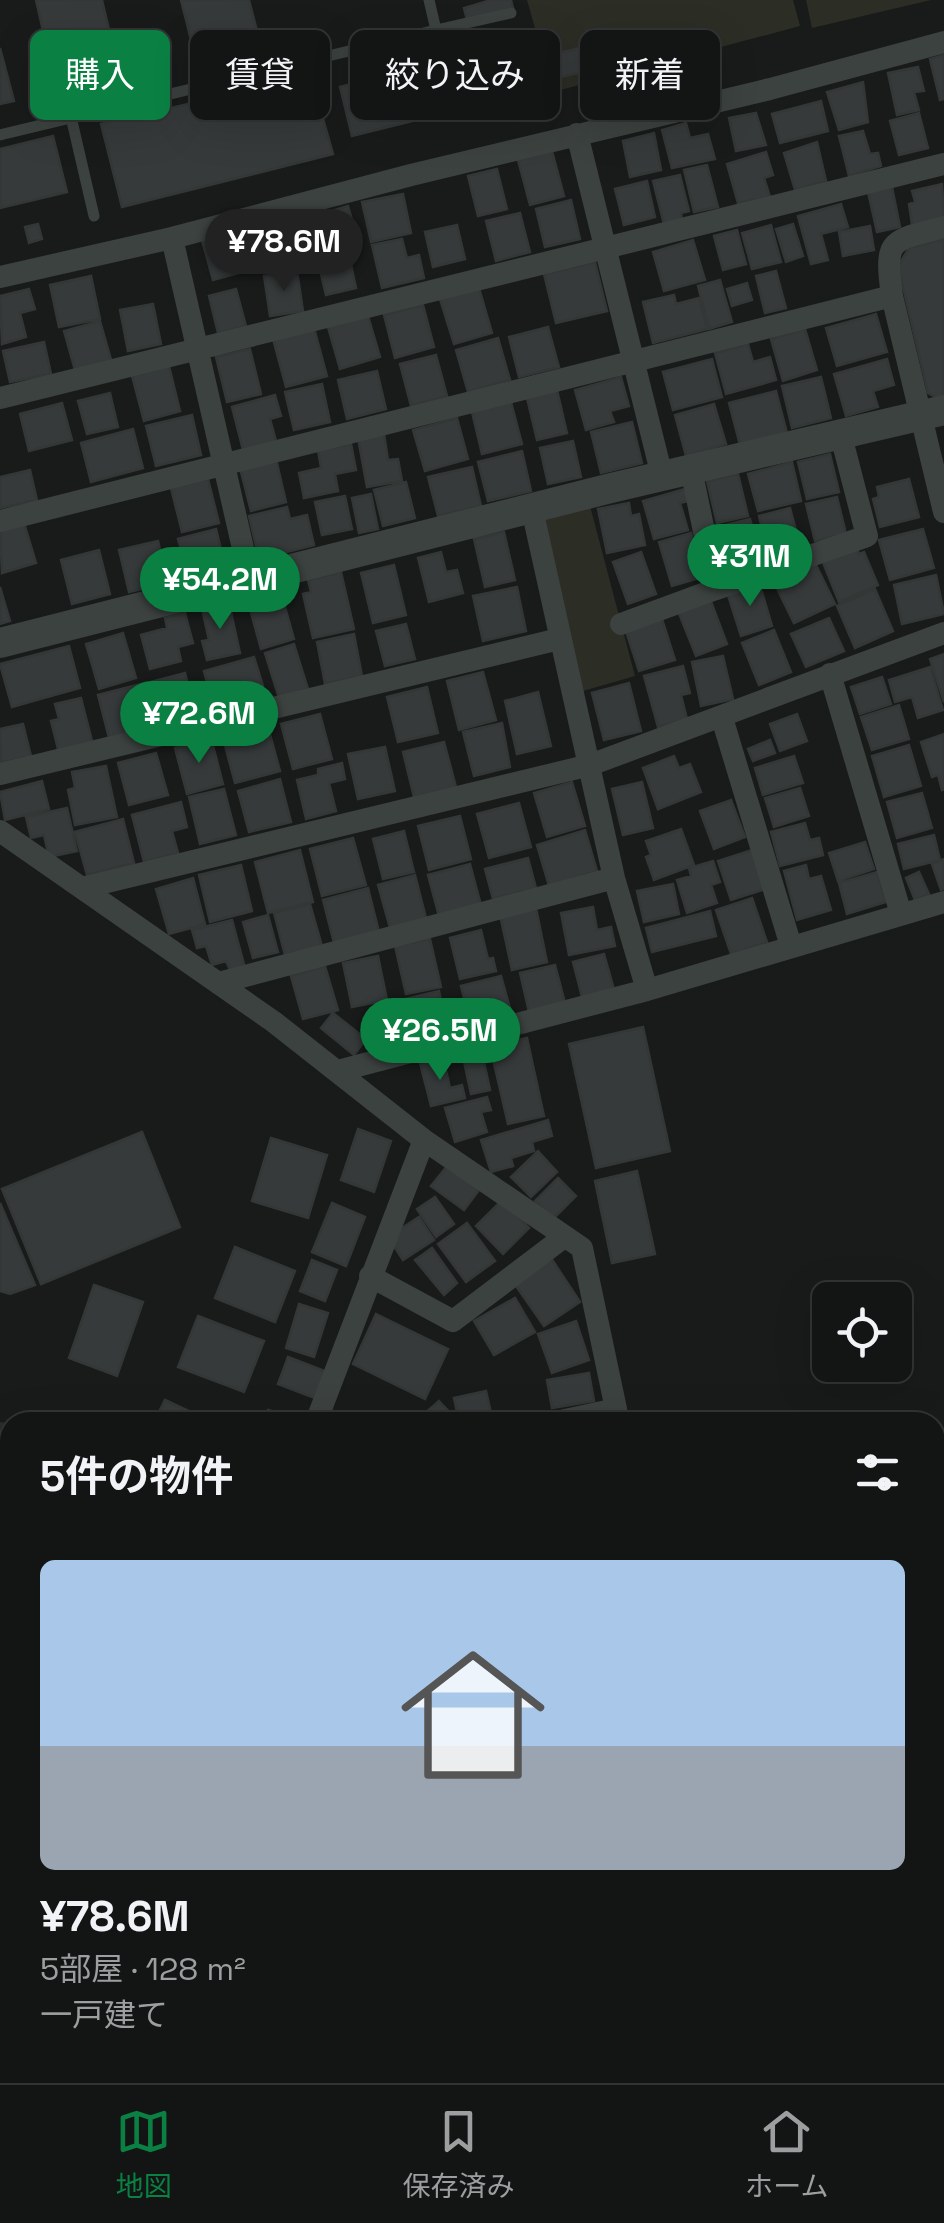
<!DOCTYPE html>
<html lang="ja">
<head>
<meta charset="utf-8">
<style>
	:root { --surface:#131414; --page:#1c1d1d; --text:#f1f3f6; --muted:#9d9ea0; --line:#323334; --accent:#0b8043 }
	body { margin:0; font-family:"Space Grotesk","Noto Sans JP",sans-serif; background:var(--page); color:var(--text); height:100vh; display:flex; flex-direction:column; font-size:38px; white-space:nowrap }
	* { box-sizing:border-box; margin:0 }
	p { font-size:32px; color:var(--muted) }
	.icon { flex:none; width:55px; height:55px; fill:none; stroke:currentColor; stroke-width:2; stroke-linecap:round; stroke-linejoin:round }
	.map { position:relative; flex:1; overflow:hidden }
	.side { position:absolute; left:0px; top:1412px; width:945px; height:672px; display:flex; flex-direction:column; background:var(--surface); border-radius:30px 30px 0 0; box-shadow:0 10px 40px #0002,0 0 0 2px var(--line) }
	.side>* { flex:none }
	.banner { position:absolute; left:30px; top:30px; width:885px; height:90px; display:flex; gap:20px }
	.buttons { position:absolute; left:812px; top:1282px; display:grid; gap:20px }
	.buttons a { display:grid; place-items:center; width:100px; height:100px; border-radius:15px; background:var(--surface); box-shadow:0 10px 40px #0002,0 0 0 2px var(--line); font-size:50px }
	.price { position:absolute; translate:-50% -85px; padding:0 22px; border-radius:35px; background:var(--accent); color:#fff; font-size:32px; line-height:65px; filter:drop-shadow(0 2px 5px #0008) }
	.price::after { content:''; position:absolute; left:50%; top:60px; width:30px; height:22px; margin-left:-15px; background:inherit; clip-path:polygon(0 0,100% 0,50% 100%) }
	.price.active { background:#222; color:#fff }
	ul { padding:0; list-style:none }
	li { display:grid; align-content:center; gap:20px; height:530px; padding:0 40px }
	li span { display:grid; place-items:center; height:310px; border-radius:15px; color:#555 }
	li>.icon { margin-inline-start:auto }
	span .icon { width:180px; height:180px; fill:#fffc; stroke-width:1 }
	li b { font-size:42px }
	h2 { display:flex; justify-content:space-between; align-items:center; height:120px; padding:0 40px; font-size:42px }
	.tag { padding:0 35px; border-radius:15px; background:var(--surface); box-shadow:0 10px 40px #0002,0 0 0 2px var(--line); font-size:35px; line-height:90px }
	.tag.active { background:var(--accent); color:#fff }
	.menu { display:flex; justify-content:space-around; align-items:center; height:140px; border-top:2px solid var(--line); background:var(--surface); font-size:28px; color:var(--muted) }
	.menu a { display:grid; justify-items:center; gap:5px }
	.menu .active { color:var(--accent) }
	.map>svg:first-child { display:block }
</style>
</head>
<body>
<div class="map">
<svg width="944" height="2083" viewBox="0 0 944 2083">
	<rect width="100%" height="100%" fill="#191b1b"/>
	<!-- green -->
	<path fill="#2c2d25" d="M527,0H793L800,26L553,92Z
		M806,0H931L812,28Z
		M590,506L635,676L583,691L541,521Z
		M0,1422L10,1423V1833L0,1829Z
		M935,1999L944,2002V2083H857V2075H935Z
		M353,2075H460L458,2083H364Z"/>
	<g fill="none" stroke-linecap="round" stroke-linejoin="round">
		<!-- stream -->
		<path stroke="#35453b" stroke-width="8" d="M0,1888L10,1893
			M363,2075L375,2083"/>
	</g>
	<!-- building -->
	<path fill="#363a3a" stroke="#333736" stroke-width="2.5" d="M36,0H102L117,64L54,79Z
		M181,0H249L257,31L234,37L237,50L196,60Z
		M491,0H511L513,8L467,20L464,8Z
		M527,41L543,93L456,120L440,67Z
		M602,43L607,66L561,77L555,54Z
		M0,48L14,101L0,104Z
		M944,55V99L940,100L930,59Z
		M918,67L924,91L914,92L919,110L897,115L888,73Z
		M399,72L412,121L352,136L340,87Z
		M311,76L333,154L122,207L101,124Z
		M863,82L868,122L839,130L827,92Z
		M821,101L828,131L780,143L772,114Z
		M756,113L766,145L736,151L729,118Z
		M919,113L928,148L899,155L890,121Z
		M686,123L690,138L708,134L715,159L672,168L662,130Z
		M863,131L870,154L878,153L881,166L849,176L839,136Z
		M654,133L661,170L630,177L623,141Z
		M53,136L67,192L0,208V149Z
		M817,142L826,181L795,190L784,153Z
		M552,151L564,196L530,205L518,160Z
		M766,152L773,175L764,178L770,197L738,203L727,164Z
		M707,165L718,207L694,212L684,170Z
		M497,169L507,209L478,216L468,176Z
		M680,175L689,211L681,213L682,220L664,224L653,181Z
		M647,181L655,217L624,225L615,189Z
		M942,184L944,217L912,225L909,204L915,202L912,191Z
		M892,187L900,227L877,232L868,192Z
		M403,194L411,233L371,242L362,202Z
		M571,200L580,239L545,247L536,209Z
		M841,204L848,227L821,234L828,260L811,264L798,216Z
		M348,206L360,247L319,259L307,218Z
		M295,213L307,258L263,269L251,224Z
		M520,213L530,252L496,261L486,221Z
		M38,224L42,239L29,243L25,227Z
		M793,224L803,256L786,262L776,229Z
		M457,225L465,259L433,267L425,232Z
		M771,225L781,262L752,269L742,233Z
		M870,226L874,250L843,256L839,232Z
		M238,230L250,270L213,280L202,240Z
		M737,230L746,264L723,270L714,236Z
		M402,239L407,258L419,255L424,278L382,288L372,245Z
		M944,239V396L937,398L928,393L898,266L909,248Z
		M693,240L705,280L664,291L653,252Z
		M349,255L356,288L326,295L318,262Z
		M595,262L607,311L556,323L544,274Z
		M297,271L303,311L270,316L264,276Z
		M776,271L786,308L765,313L756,276Z
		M91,276L100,319L59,327L50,285Z
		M720,280L732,322L709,329L698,286Z
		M747,283L752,300L732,306L727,289Z
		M479,288L492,333L454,344L440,299Z
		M29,289L35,309L20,313L26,337L2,344L0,296Z
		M236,289L246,326L218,333L209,296Z
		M674,295L676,304L699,298L707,329L653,343L643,302Z
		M153,304L161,344L128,351L120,310Z
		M423,305L434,347L395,358L384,315Z
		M876,314L887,352L837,366L826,328Z
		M368,316L380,357L340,369L328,327Z
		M100,321L111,360L75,370L64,331Z
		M548,327L559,367L519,377L509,337Z
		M314,328L327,376L286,387L273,339Z
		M805,329L817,370L783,381L771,339Z
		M498,338L510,380L468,392L456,350Z
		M44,342L51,374L10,382L3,351Z
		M748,344L753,362L770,357L776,380L726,394L715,353Z
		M250,349L261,394L227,402L216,357Z
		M436,355L447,396L411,406L400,364Z
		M712,359L722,397L673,410L663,372Z
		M887,359L894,385L873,391L878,407L846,416L834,374Z
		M169,366L180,411L144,421L132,376Z
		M377,371L386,409L347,419L338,380Z
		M621,377L629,406L610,411L614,422L586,430L575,390Z
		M821,377L831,418L792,428L782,386Z
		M322,384L330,422L294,430L285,392Z
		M557,390L567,433L537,440L527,398Z
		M776,391L787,433L740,445L729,403Z
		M110,393L118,427L87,434L78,401Z
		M275,395L281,416L270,419L276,441L243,450L232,407Z
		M511,402L522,444L482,454L472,412Z
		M62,403L72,440L29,451L20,414Z
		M714,404L726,444L686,456L675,415Z
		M192,415L201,455L156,466L146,426Z
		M457,418L468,459L425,471L413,430Z
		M632,422L642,463L601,473L591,432Z
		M133,429L143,468L91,482L81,443Z
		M384,434L388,460L398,459L402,481L367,487L358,438Z
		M573,441L581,477L548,484L540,448Z
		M351,444L356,470L335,474L338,491L304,498L299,473L321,468L318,450Z
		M522,451L531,491L488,501L478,462Z
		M830,454L839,492L807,499L798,462Z
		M276,459L286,502L251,511L240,468Z
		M792,462L801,501L758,511L748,474Z
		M472,467L481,506L438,516L428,477Z
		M30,470L37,500L0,508V477Z
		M738,474L748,516L717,523L707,481Z
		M208,479L219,523L182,532L171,488Z
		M909,479L919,517L880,527L873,499L879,497L877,487Z
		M406,482L415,518L383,526L374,490Z
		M688,488L692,500L680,503L688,530L654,539L643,501Z
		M371,494L378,529L359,533L352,498Z
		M345,496L352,529L322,535L315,502Z
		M837,497L846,534L815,541L806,504Z
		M629,503L631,516L639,514L645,545L607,553L598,509Z
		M287,507L290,519L307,515L314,545L259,559L249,516Z
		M790,508L800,546L768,554L759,516Z
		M750,519L761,559L729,568L718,527Z
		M24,523L36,563L2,573L0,530Z
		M216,529L225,566L188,576L178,539Z
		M923,529L934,568L890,580L879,540Z
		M504,532L515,580L485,587L474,539Z
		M691,533L703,577L672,586L659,542Z
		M158,541L168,583L129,592L119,550Z
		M856,546L859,554L864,552L878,585L839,602L822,560Z
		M99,550L110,594L72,604L61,560Z
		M441,552L446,572L457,570L463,593L429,602L418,558Z
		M641,552L656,594L628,604L613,562Z
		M814,561L835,604L794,623L773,580Z
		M394,565L406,615L373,623L361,573Z
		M341,572L354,629L313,638L303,594L311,592L308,580Z
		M936,575L944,614L902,624L894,585Z
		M759,582L772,626L741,636L727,592Z
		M0,587L10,621L0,624Z
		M517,587L526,631L483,641L473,596Z
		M875,589L893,631L855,648L837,606Z
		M281,593L294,639L261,649L248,602Z
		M710,599L727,644L696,656L678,611Z
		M229,603L240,653L207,660L202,641L209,640L202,609Z
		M185,613L193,643L178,647L181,661L150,669L141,635L167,628L165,618Z
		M661,616L675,660L639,671L625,628Z
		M829,618L844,651L806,667L791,634Z
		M406,624L415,659L385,666L376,631Z
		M774,630L791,672L759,685L742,643Z
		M123,633L136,678L99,689L86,644Z
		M354,634L362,676L325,684L317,642Z
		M294,644L308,689L279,698L265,653Z
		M69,646L80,688L12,707L0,664Z
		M944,654V702L930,659Z
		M723,656L733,699L701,706L692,662Z
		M254,657L263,686L239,693L243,706L215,714L204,671Z
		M683,666L690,693L681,695L687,719L658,727L644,676Z
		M930,667L943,710L918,718L912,697L895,702L889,680Z
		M483,672L496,720L459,730L447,681Z
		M185,673L196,716L162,724L151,682Z
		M882,677L891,704L860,714L851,687Z
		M145,683L153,713L136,717L139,730L109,738L98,695Z
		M629,683L641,731L604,740L592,693Z
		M427,687L438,733L398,742L387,697Z
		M538,692L551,746L517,754L505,701Z
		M81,698L93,745L59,753L51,721L59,719L55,704Z
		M899,705L909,739L872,750L861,717Z
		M320,714L332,759L293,769L281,724Z
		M797,714L807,741L780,751L770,724Z
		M502,723L510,767L474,776L463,732Z
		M23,724L31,756L1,763L0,729Z
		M268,727L280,771L235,783L223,738Z
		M944,734V789L942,790L938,775L932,777L921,742Z
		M211,738L223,784L187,794L175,748Z
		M770,740L775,753L753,761L748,749Z
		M444,742L456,787L414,797L403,752Z
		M909,745L921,786L884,797L872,756Z
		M385,747L395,791L358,799L348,754Z
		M156,753L168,795L129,805L118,763Z
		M674,756L679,768L690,764L701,792L658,809L643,768Z
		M794,756L803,783L763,795L755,768Z
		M342,763L345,779L329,783L336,811L306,819L297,780L318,775V769Z
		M106,766L117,817L75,825L68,790L75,788L72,772Z
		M280,779L291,822L249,832L238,791Z
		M42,781L49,809L5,820L0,792Z
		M572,782L585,826L547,837L534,793Z
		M642,782L653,828L623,835L612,789Z
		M800,788L809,816L774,827L765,798Z
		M224,789L236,835L200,844L189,797Z
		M922,793L932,828L897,838L887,802Z
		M731,800L745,837L714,849L700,811Z
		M181,802L187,827L172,831L178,853L144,862L132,815Z
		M519,803L531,847L489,858L477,814Z
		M67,808L77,851L49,857L44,835L31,838L26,817Z
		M460,816L471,859L429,870L418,826Z
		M123,819L134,863L87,875L75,832Z
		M805,823L810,840L819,838L823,855L780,866L771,832Z
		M681,829L694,865L654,880L646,857L651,855L646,841Z
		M585,830L597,871L549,886L537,845Z
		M404,831L414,872L383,879L373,839Z
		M934,835L940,860L904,869L898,844Z
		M353,838L366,885L322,896L310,849Z
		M865,842L874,869L838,881L829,853Z
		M300,850L313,902L268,913L255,862Z
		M752,850L765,889L731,900L718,861Z
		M528,858L536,888L493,899L485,869Z
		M944,859V889L941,890L932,864Z
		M713,861L720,882L711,885L717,903L687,913L677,880L691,876L689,868Z
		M470,864L481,905L439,916L428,875Z
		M241,865L252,911L210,922L199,875Z
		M806,865L809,879L821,876L831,910L797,920L784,871Z
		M877,872L886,902L847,914L839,883Z
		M919,872L929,894L915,900L906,878Z
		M415,875L426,918L390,928L378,885Z
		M193,878L205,924L169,934L156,889Z
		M673,884L679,914L644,922L637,891Z
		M368,888L379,932L334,943L323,900Z
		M752,898L767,942L731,954L716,910Z
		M310,904L322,946L285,955L274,913Z
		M593,907L597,930L611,927L615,946L569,955L561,913Z
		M536,908L547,962L512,970L500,915Z
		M710,911L716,936L652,952L646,928Z
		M268,915L278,952L253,958L243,922Z
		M232,920L245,968L231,972L226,961L212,965L206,946L197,948L192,930Z
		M481,930L488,959L493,958L496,971L460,979L450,938Z
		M430,939L441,987L406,994L395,946Z
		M604,954L615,993L583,1001L573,962Z
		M378,956L387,1000L352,1007L343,963Z
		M555,965L565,1003L529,1012L520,973Z
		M325,966L338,1010L303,1019L291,976Z
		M501,976L511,1012L478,1021L473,1000L465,1002L461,986Z
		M439,991L447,1028L410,1037L402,1000Z
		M333,1013L366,1039L354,1055L321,1028Z
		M643,1027L670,1151L596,1168L569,1044Z
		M527,1038L544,1116L508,1124L490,1046Z
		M481,1048L490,1090L471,1094L462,1052Z
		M443,1057L450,1088L462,1085L465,1098L431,1106L420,1063Z
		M487,1097L491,1110L481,1112L487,1132L455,1142L445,1108Z
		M548,1120L552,1136L532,1142L534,1151L511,1158L513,1166L491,1172L481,1140Z
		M358,1129L391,1141L374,1192L341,1180Z
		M142,1132L180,1227L41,1284L2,1189Z
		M271,1138L327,1155L308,1218L252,1201Z
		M538,1151L557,1172L531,1197L511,1177Z
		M448,1165L479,1190L464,1210L431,1186Z
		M637,1171L655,1254L612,1263L595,1181Z
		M558,1178L576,1196L553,1219L535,1201Z
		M435,1197L454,1224L436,1237L417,1209Z
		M502,1200L529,1228L503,1254L476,1226Z
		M0,1203L35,1285L10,1294L0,1291Z
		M332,1203L365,1217L346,1266L312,1252Z
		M419,1217L434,1240L403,1260L388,1237Z
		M467,1223L495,1261L466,1282L438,1244Z
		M235,1247L295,1271L275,1322L215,1298Z
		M432,1248L457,1283L444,1295L415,1260Z
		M551,1258L580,1302L544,1326L514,1283Z
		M312,1260L337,1270L325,1301L300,1291Z
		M94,1285L143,1302L117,1376L69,1358Z
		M515,1298L535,1332L494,1355L474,1321Z
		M299,1304L328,1313L314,1357L286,1348Z
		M376,1314L448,1349L425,1399L353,1364Z
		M198,1316L264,1341L244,1392L178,1367Z
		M576,1321L589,1360L552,1373L538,1334Z
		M288,1357L327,1372L317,1399L278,1384Z
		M589,1373L594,1401L552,1408L547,1380Z
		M486,1391L493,1422H459L454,1398Z
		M165,1400L212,1422H154Z
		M439,1401L452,1415L445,1422H415Z
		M268,1410L297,1418L296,1422H265Z
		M935,1570L944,1575V1619L935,1613Z
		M935,1654L944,1660V1679L935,1693Z
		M940,1727L944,1730V1768L935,1763V1735Z
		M935,1789L944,1794V1830L937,1841Z
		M935,1863L944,1868V1911L935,1906Z
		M0,1947L10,1950V1991L0,1988Z
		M10,2023V2054L0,2050Z
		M39,2075H74L70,2083H58Z
		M84,2075H113L119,2078L117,2083H81Z
		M132,2075H167L164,2083H129Z
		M234,2075H277L274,2083H236L231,2081Z
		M644,2075H699L695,2083H658Z
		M805,2075H821L829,2083H797Z
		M851,2075H887L883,2083H868Z"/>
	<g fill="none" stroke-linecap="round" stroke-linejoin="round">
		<!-- path -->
		<path stroke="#424846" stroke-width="5" stroke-dasharray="5 8" stroke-linecap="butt" d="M783,2083L785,2075"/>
		<!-- service -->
		<path stroke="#3c4240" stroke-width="11" d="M436,30L511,13
			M71,117L94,216
			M0,135L436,30L429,0"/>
		<!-- minor -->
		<path stroke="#3c4240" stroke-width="22" d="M577,134L662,476
			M944,227C890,241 884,238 892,296L944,512
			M172,238L250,579
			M0,277L172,238L411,175L770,89L944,42
			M0,398L944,164
			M691,469L716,589L867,536L840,432
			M532,509L614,878L647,990
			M0,521L892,296
			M621,624L716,589
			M830,674L901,914
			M722,718L791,946
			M0,774L559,639
			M0,831L274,1022L424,1140L316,1422
			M82,888L590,765L944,633
			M219,983L614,878
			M338,1071L647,990L944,902
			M424,1140L582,1248L616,1409
			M370,1276L453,1321L564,1237
			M556,1422L616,1409L618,1422
			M935,1548L944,1532
			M935,1648L944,1654
			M935,1784L944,1789
			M0,1901L10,1905
			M935,1934L944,1940
			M325,2075L336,2083
			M584,2075L592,2083
			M0,2082L3,2083"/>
		<!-- tertiary -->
		<path stroke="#3c4240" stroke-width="30" d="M0,643L611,488L944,410"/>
	</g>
</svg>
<div class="buttons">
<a><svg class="icon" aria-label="locate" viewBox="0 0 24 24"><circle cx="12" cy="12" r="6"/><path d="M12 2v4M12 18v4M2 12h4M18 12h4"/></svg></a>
</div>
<b class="price active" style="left:284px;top:294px">¥78.6M</b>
<b class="price" style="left:750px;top:609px">¥31M</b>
<b class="price" style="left:220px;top:632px">¥54.2M</b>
<b class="price" style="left:199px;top:766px">¥72.6M</b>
<b class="price" style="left:440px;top:1083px">¥26.5M</b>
<div class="banner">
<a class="tag active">購入</a>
<a class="tag">賃貸</a>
<a class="tag">絞り込み</a>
<a class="tag">新着</a>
</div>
<section class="side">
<h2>5件の物件<svg class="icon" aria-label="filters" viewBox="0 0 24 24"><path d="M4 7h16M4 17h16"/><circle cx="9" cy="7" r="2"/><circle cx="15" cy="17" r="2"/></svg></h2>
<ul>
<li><span style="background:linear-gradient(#a9c7e8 60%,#9aa5b1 0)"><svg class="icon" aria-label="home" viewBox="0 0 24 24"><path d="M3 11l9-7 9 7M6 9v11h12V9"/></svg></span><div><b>¥78.6M</b><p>5部屋 · 128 m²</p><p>一戸建て</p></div></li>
</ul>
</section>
</div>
<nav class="menu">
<a class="active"><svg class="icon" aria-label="map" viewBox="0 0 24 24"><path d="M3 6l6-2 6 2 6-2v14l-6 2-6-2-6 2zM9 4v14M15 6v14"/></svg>地図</a>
<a><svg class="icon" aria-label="saved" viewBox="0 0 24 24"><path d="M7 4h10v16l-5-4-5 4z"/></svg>保存済み</a>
<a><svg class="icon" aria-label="home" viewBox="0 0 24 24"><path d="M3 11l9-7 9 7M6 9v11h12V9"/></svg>ホーム</a>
</nav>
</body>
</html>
